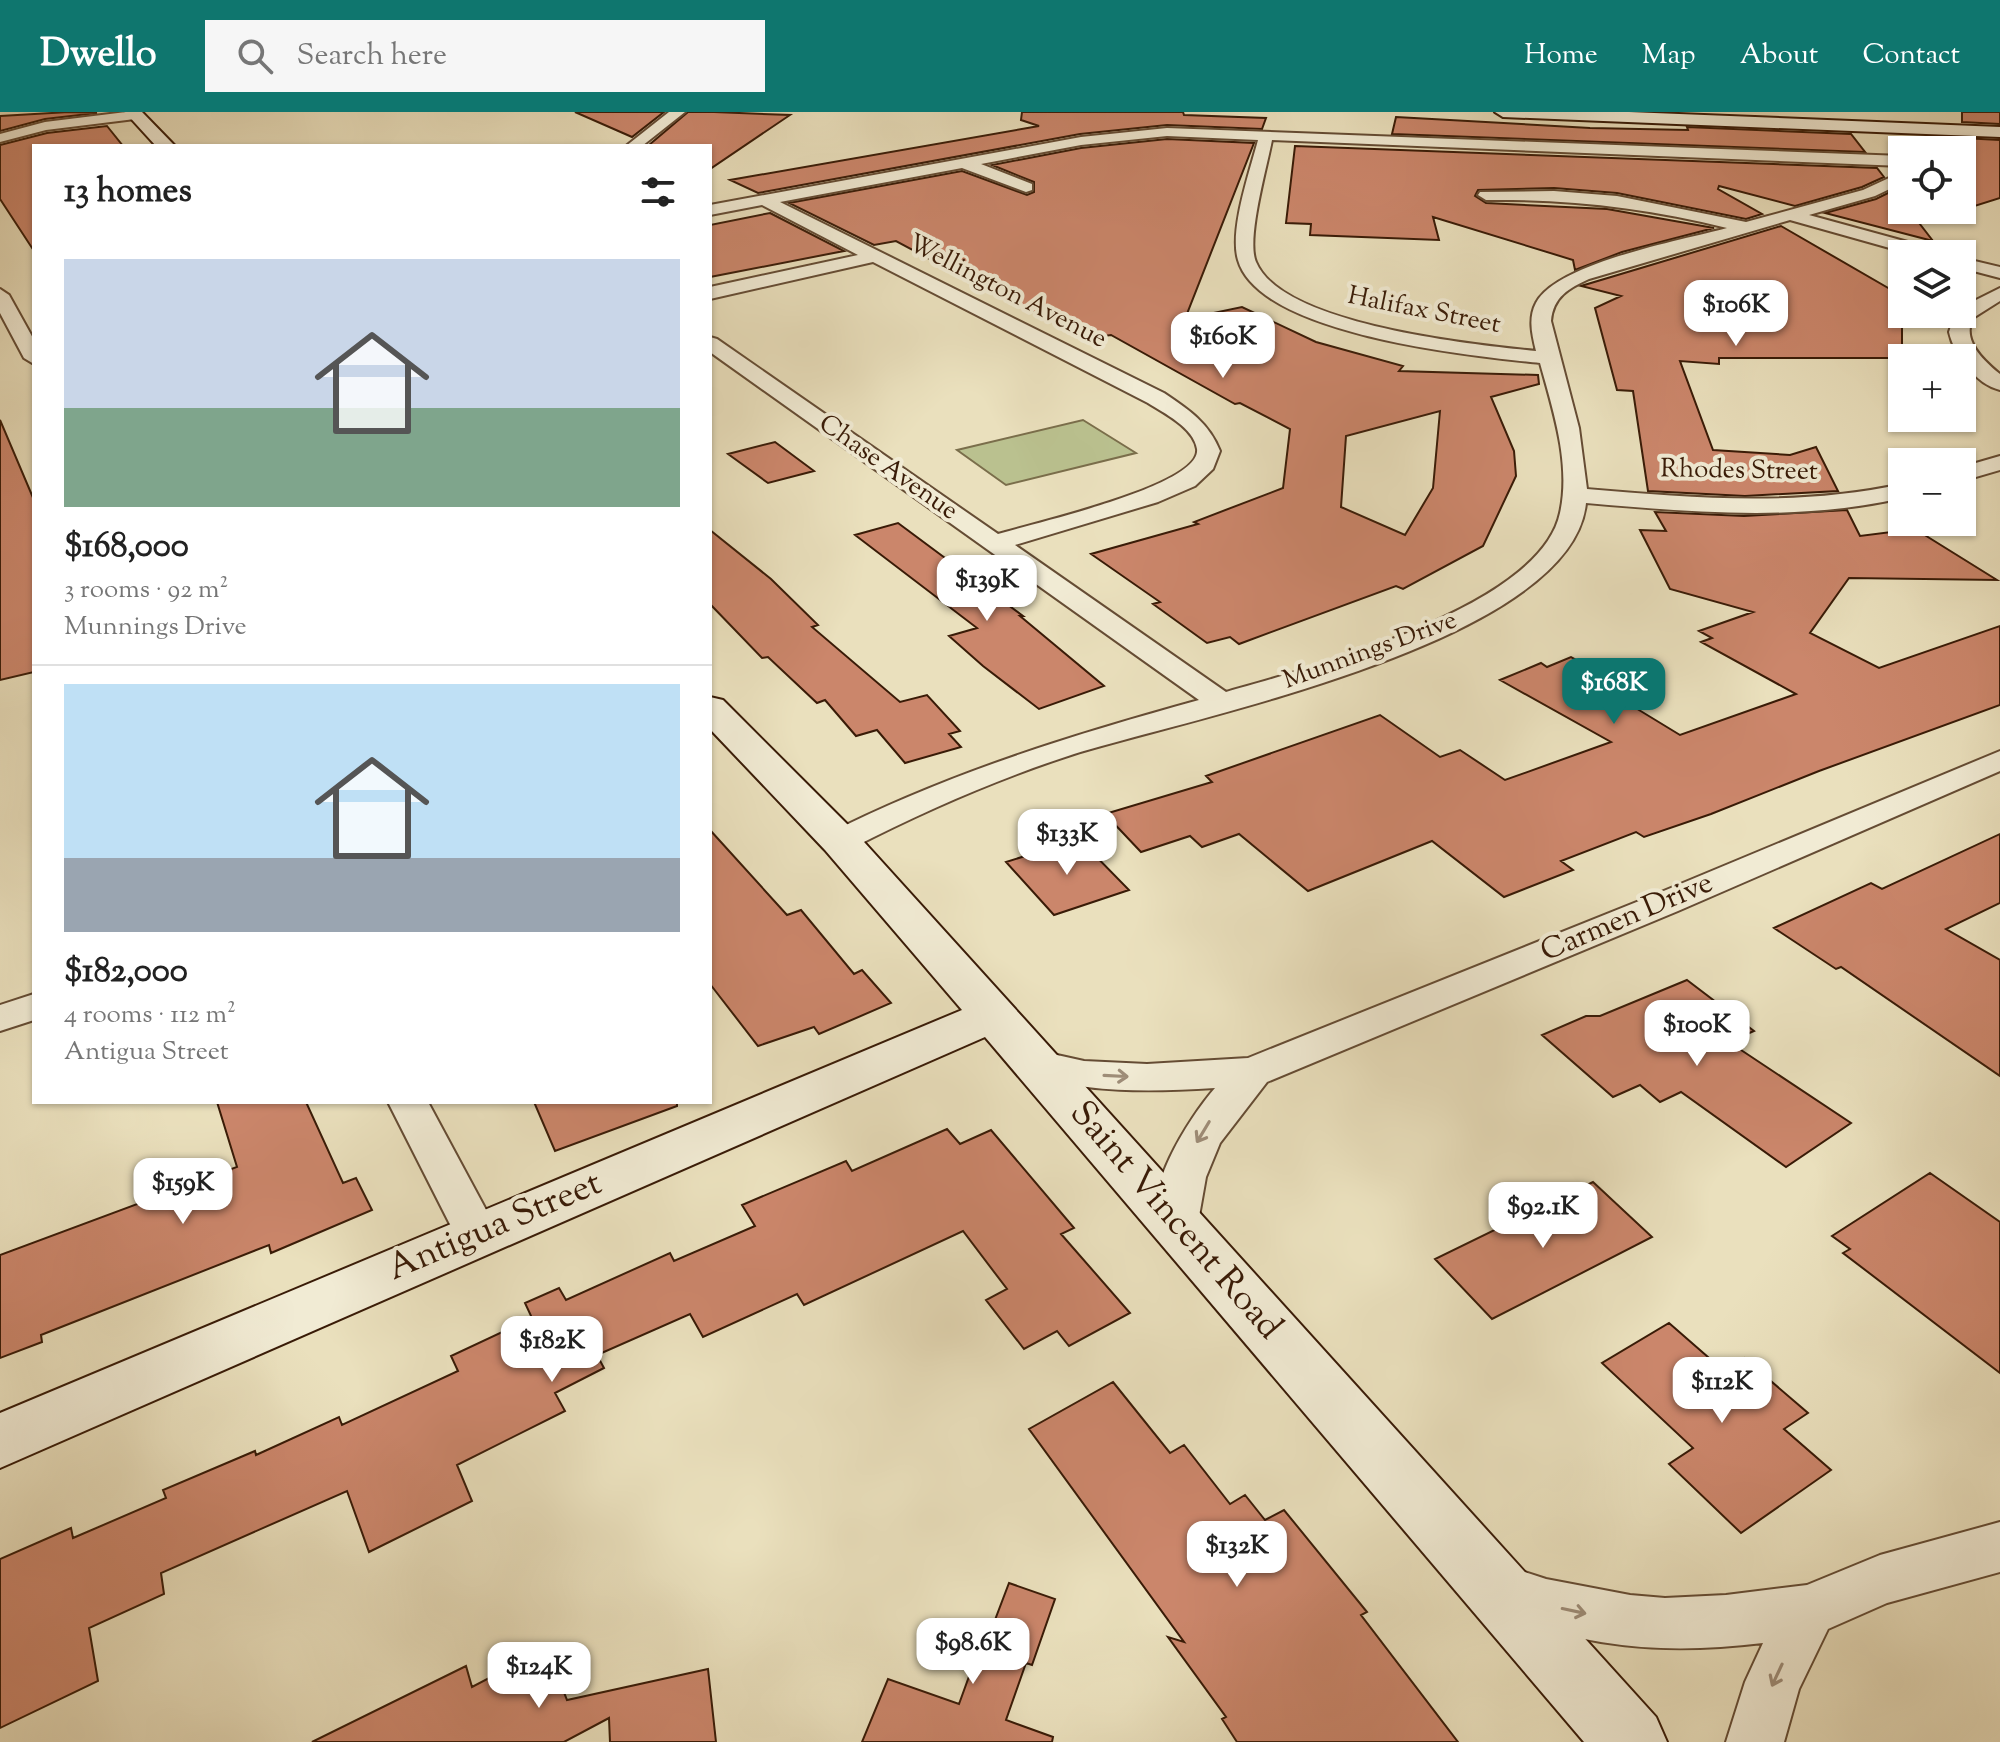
<!DOCTYPE html>
<html lang="en">
<head>
<meta charset="utf-8">
<style>
	:root { --surface:#fff; --page:#f6f6f6; --text:#222; --muted:#767676; --line:#e0e0e0; --accent:#0f766e }
	body { margin:0; font-family:"Sorts Mill Goudy",serif; background:var(--page); color:var(--text); height:100vh; display:flex; flex-direction:column; font-size:30px; white-space:nowrap }
	* { box-sizing:border-box; margin:0 }
	p { font-size:26px; color:var(--muted) }
	.icon { flex:none; width:44px; height:44px; fill:none; stroke:currentColor; stroke-width:2; stroke-linecap:round; stroke-linejoin:round }
	.map { position:relative; flex:1; overflow:hidden }
	.drawer { position:absolute; left:32px; top:32px; width:680px; height:960px; display:flex; flex-direction:column; background:var(--surface); border-radius:0px; box-shadow:0 2px 6px #0004 }
	.drawer>* { flex:none }
	.controls { position:absolute; left:1888px; top:24px; display:grid; gap:16px }
	.controls a { display:grid; place-items:center; width:88px; height:88px; border-radius:0px; background:var(--surface); box-shadow:0 2px 6px #0004; font-size:40px }
	.price { position:absolute; translate:-50% -68px; padding:0 18px; border-radius:16px; background:#fff; color:#222; font-size:26px; line-height:52px; filter:drop-shadow(0 2px 4px #0008) }
	.price::after { content:''; position:absolute; left:50%; top:48px; width:24px; height:18px; margin-left:-12px; background:inherit; clip-path:polygon(0 0,100% 0,50% 100%) }
	.price.active { background:var(--accent); color:#fff }
	ul { padding:0; list-style:none }
	li { display:grid; align-content:center; gap:16px; height:424px; padding:0 32px }
	li+li { border-top:2px solid var(--line) }
	li span { display:grid; place-items:center; height:248px; border-radius:0px; color:#555 }
	li>.icon { margin-inline-start:auto }
	span .icon { width:144px; height:144px; fill:#fffc; stroke-width:1 }
	li b { font-size:34px }
	h2 { display:flex; justify-content:space-between; align-items:center; height:96px; padding:0 32px; font-size:34px }
	header { display:flex; align-items:center; gap:48px; box-sizing:border-box; height:112px; padding:0 40px; background:var(--accent); color:#fff }
	header strong { font-size:38px }
	nav { display:flex; gap:44px; margin-inline-start:auto; font-size:28px }
	.search { width:560px; height:72px; background:var(--page); display:flex; align-items:center; gap:20px; box-sizing:border-box; padding:0 28px; border-radius:0px; color:var(--muted); font-size:30px }
	.map>svg:first-child { display:block }
</style>
</head>
<body>
<header>
<strong>Dwello</strong>
<div class="search"><svg class="icon" aria-label="search" viewBox="0 0 24 24"><circle cx="10" cy="10" r="6"/><path d="M15 15l6 6"/></svg>Search here</div>
<nav><a>Home</a><a>Map</a><a>About</a><a>Contact</a></nav>
</header>
<div class="map">
<svg width="2000" height="1630" viewBox="0 0 2000 1630">
	<rect width="100%" height="100%" fill="#eae0bd"/>
	<filter id="stains"><feTurbulence type="fractalNoise" baseFrequency=".0025" numOctaves="4"/><feColorMatrix values="0 0 0 0 .2 0 0 0 0 .09 0 0 0 0 .02 0 0 0 .5 -.17"/></filter>
	<radialGradient id="worn" r=".72"><stop offset=".6" stop-color="#630" stop-opacity="0"/><stop offset="1" stop-color="#630" stop-opacity=".3"/></radialGradient>
	<!-- green -->
	<path fill="#bac18f" stroke="#7a6e4b" stroke-width="2" d="M1083,308L1136,341L1006,373L957,338Z"/>
	<!-- building -->
	<path fill="#cb866b" stroke="#391b07" stroke-width="2" fill-rule="evenodd" d="M69,0L97,1L45,7L0,19V4Z
		M575,0H664L632,25Z
		M688,0H714L790,3L710,57V34L649,33Z
		M1022,0H1183L1184,3L1266,6L1262,17L1167,13L1080,22L758,81L730,68L1039,14L1021,8Z
		M1962,0H2000V12L1962,10Z
		M1396,5L1590,16L1688,18L1687,15L1851,22L1865,40L1392,22Z
		M107,14L123,34H34V139L0,87V33L47,21Z
		M1962,26L2000,28V86L1962,98Z
		M1167,27L1254,31L1185,207L1242,195L1316,230L1403,254L1399,259L1538,263L1539,272L1491,285L1514,339L1516,364L1483,434L1403,477L1396,474L1239,532L1230,525L1207,531L1153,492L1160,490L1091,442L1198,412L1194,410L1283,376L1290,317L1240,291L1235,292L1111,223L1104,224L1085,214L1070,217L1004,187L896,129L874,133L789,91L962,59L1027,83L1034,80V70L992,53L1081,36ZM1440,299L1433,376L1405,423L1341,395L1346,324Z
		M1295,34L1877,56L1884,65L1862,75L1795,94L1719,74L1718,77L1762,102L1746,107L1617,81L1554,76L1478,78L1475,84L1486,91L1607,97L1714,116L1622,140L1575,158L1573,148L1433,105L1439,128L1310,123L1311,112L1286,111Z
		M1894,78L1902,88V98H1909L1933,129L1825,101L1876,87Z
		M770,101L844,139L710,165V113Z
		M1781,114L1902,184V246H1719V252L1680,249L1713,338L1790,343L1816,335L1838,379L1745,384L1648,379L1633,279L1617,278L1595,196L1621,184L1581,174Z
		M0,308L34,388V560L0,568Z
		M775,330L814,359L768,371L728,342Z
		M1847,398L1860,424L1915,417L1997,468L1849,466L1810,521L1879,556L2000,514V593L1819,659L1711,702L1644,725L1636,720L1561,749L1573,758L1504,785L1432,729L1308,779L1239,722L1202,735L1190,724L1141,740L1105,702L1212,670L1206,664L1380,603L1440,645L1460,638L1505,668L1611,630L1500,568L1541,551L1547,555L1571,545L1612,567L1598,573L1680,623L1796,582L1701,530L1712,526L1699,519L1753,500L1670,477L1640,418L1666,419L1655,400L1744,404Z
		M898,411L1023,504H1020L1104,574L1039,597L983,554L949,524L977,516L855,423Z
		M710,418L771,467L818,513L812,515L900,590L927,583L960,619L949,622L961,635L905,651L877,618L856,624L825,588L817,591L768,545L762,546L710,492Z
		M710,718L787,803L801,798L854,862L862,858L891,891L819,922L814,915L758,934L710,872Z
		M2000,722V791L1946,817L2000,848V964L1841,855L1836,857L1774,816L1871,771L1882,777Z
		M1079,727L1129,778L1054,803L1006,750Z
		M1687,868L1754,919L1729,930L1851,1011L1786,1055L1681,980L1660,990L1640,973L1613,985L1542,923L1586,904H1600Z
		M217,990H306L343,1071L356,1066L372,1098L271,1141L269,1133L41,1223L42,1230L0,1246V1143L237,1055Z
		M534,990H677V994L555,1039Z
		M947,1017L960,1032L991,1018L1074,1116L1061,1122L1130,1201L1069,1234L1057,1219L1024,1237L986,1188L1007,1177L963,1119L804,1193L797,1182L703,1225L690,1202L597,1243L604,1256L555,1281L565,1299L457,1353L472,1389L369,1440L347,1379L161,1461L164,1482L89,1516L98,1569L0,1616V1447L71,1416L73,1426L166,1386L163,1378L255,1339L256,1343L339,1305L342,1313L458,1259L451,1244L532,1206L525,1191L559,1176L566,1188L670,1141L674,1149L755,1114L742,1093L846,1049L852,1059Z
		M1930,1061L2000,1110V1261L1843,1141L1850,1137L1832,1124Z
		M1593,1070L1652,1125L1492,1207L1435,1147Z
		M1669,1211L1724,1259L1744,1246L1808,1301L1784,1317L1831,1358L1741,1421L1669,1352L1693,1336L1602,1251Z
		M1113,1270L1170,1341L1184,1333L1230,1392L1245,1383L1265,1408L1284,1398L1367,1500L1361,1503L1458,1630H1237L1222,1607L1226,1605L1168,1525L1184,1530L1029,1317Z
		M1009,1471L1055,1487L1032,1553L1026,1551L1006,1608L1053,1625L1052,1630H862L888,1567L959,1592L975,1548L979,1550Z
		M547,1536L567,1588L708,1557L716,1630H610L609,1606L564,1630H312L466,1554L472,1575Z"/>
	<g fill="none" stroke-linecap="round" stroke-linejoin="round">
		<defs>
			<path id="street" d="M126,0H140L142,3L135,7L46,18L0,30V22L45,10Z
				M669,0H685L642,34H626Z
				M1167,16L1902,44V54L1272,28C1267,55 1246,127 1256,150C1282,213 1475,233 1536,239C1532,223 1528,206 1536,191C1556,151 1683,128 1727,116C1647,96 1568,87 1486,88L1478,83L1480,80L1554,79L1617,84L1746,110L1863,78L1902,60V71L1875,84L1809,103L1937,138L1940,142H1911L1790,108L1589,167C1569,176 1553,185 1551,209L1579,316L1587,377C1693,386 1797,395 1902,372V386C1797,410 1692,400 1586,391C1572,531 1189,606 1074,642C997,667 924,699 852,736L840,739L828,736L823,729L828,722C949,661 1069,624 1199,588L710,240V225L717,227L998,422C1030,412 1202,374 1197,337C1194,316 1164,301 1148,291L873,150L710,187V175L858,143L762,93L710,103V93L1081,25ZM1167,24L1258,28C1250,59 1229,118 1238,148C1259,223 1473,244 1540,251C1553,298 1571,352 1560,401C1540,496 1309,556 1226,580L1015,433L1158,390L1195,374L1213,357L1220,339C1209,311 1188,297 1164,281L780,90L962,56L1026,80L1032,78V72L981,52L1081,33Z
				M1962,146L2000,155V166L1962,156Z
				M2000,176V189L1973,206C1961,228 1984,249 2000,262V278C1976,272 1954,243 1949,220L1955,202H1962V195Z
				M0,177L9,183L34,228V252L24,246L0,201Z
				M2000,344V358L1962,369V355Z
				M2000,639V659L1678,799L1267,970L1220,1031L1206,1065L1198,1110L1192,1122L1176,1127L1160,1122C1139,1083 1189,1006 1215,976C1150,980 1089,981 1025,963L1019,953L1025,943L1039,939L1084,949L1147,952L1248,946L1654,783Z
				M34,882V908L0,919V893Z
				M388,990H428L499,1122L493,1134L477,1139L461,1134Z
				M2000,1410V1460L1887,1491L1828,1517L1799,1577L1784,1630H1726L1745,1570L1763,1531C1664,1543 1584,1536 1490,1499L1482,1481L1490,1463L1509,1455L1546,1467L1630,1483L1665,1486L1726,1483L1807,1473L1880,1443Z"/>
			<path id="secondary" d="M125,0H142L175,34H156Z
				M1495,0H1629L2000,15V25L1503,5Z
				M710,585L723,588L855,720L1656,1605L1667,1630H1584L985,925L0,1356V1301L962,898L825,738L710,617Z"/>
		</defs>
		<!-- street casing -->
		<use href="#street" stroke="#654c34" stroke-width="4"/>
		<!-- secondary casing -->
		<use href="#secondary" stroke="#391b07" stroke-width="4"/>
		<!-- street -->
		<use href="#street" fill="#f1ebd4" fill-rule="evenodd"/>
		<!-- secondary -->
		<use href="#secondary" fill="#f1ebd4" fill-rule="evenodd"/>
	</g>
	<!-- one-way arrows -->
	<defs><path id="oneway-shaft" d="M-6 0H5M1.5-3L5.5 0L1.5 3" fill="none" stroke-width="1.6" stroke-linecap="round" stroke-linejoin="round" transform="scale(2)"/></defs>
	<g stroke="#9e8d78">
		<use href="#oneway-shaft" transform="translate(1116 964) rotate(3)"/>
		<use href="#oneway-shaft" transform="translate(1203 1020) rotate(121)"/>
		<use href="#oneway-shaft" transform="translate(1574 1499) rotate(12)"/>
		<use href="#oneway-shaft" transform="translate(1777 1563) rotate(115)"/>
	</g>
	<g text-anchor="middle" dominant-baseline="central" stroke-width="8" stroke-linejoin="round" paint-order="stroke">
		<!-- far-street labels -->
		<g font-size="26" fill="#391b07" stroke="#f1ebd4">
			<text transform="translate(1007 180) rotate(27)">Wellington Avenue</text>
			<text transform="translate(1424 199) rotate(11)">Halifax Street</text>
			<text transform="translate(888 356) rotate(35)">Chase Avenue</text>
			<text transform="translate(1739 359) rotate(1)">Rhodes Street</text>
			<text transform="translate(1370 539) rotate(-20)">Munnings Drive</text>
		</g>
		<!-- street labels -->
		<g font-size="30" fill="#391b07" stroke="#f1ebd4">
			<text transform="translate(1627 806) rotate(-23)">Carmen Drive</text>
		</g>
		<!-- near-street labels -->
		<g font-size="36" fill="#391b07" stroke="#f1ebd4">
			<text transform="translate(1175 1109) rotate(49)">Saint Vincent Road</text>
			<text transform="translate(495 1115) rotate(-23)">Antigua Street</text>
		</g>
	</g>
	<rect width="100%" height="100%" filter="url(#stains)"/>
	<rect width="100%" height="100%" fill="url(#worn)"/>
</svg>
<div class="controls">
<a><svg class="icon" aria-label="locate" viewBox="0 0 24 24"><circle cx="12" cy="12" r="6"/><path d="M12 2v4M12 18v4M2 12h4M18 12h4"/></svg></a>
<a><svg class="icon" aria-label="layers" viewBox="0 0 24 24"><path d="M12 4l9 5-9 5-9-5zM3 14l9 5 9-5"/></svg></a>
<a>+</a>
<a>−</a>
</div>
<b class="price" style="left:1736px;top:236px">$106K</b>
<b class="price" style="left:1223px;top:268px">$160K</b>
<b class="price" style="left:987px;top:511px">$139K</b>
<b class="price active" style="left:1614px;top:614px">$168K</b>
<b class="price" style="left:1067px;top:765px">$133K</b>
<b class="price" style="left:1697px;top:956px">$100K</b>
<b class="price" style="left:183px;top:1114px">$159K</b>
<b class="price" style="left:1543px;top:1138px">$92.1K</b>
<b class="price" style="left:552px;top:1272px">$182K</b>
<b class="price" style="left:1722px;top:1313px">$112K</b>
<b class="price" style="left:1237px;top:1477px">$132K</b>
<b class="price" style="left:973px;top:1574px">$98.6K</b>
<b class="price" style="left:539px;top:1598px">$124K</b>
<section class="drawer">
<h2>13 homes<svg class="icon" aria-label="filters" viewBox="0 0 24 24"><path d="M4 7h16M4 17h16"/><circle cx="9" cy="7" r="2"/><circle cx="15" cy="17" r="2"/></svg></h2>
<ul>
<li><span style="background:linear-gradient(#c9d6e8 60%,#7fa58c 0)"><svg class="icon" aria-label="home" viewBox="0 0 24 24"><path d="M3 11l9-7 9 7M6 9v11h12V9"/></svg></span><div><b>$168,000</b><p>3 rooms · 92 m²</p><p>Munnings Drive</p></div></li>
<li><span style="background:linear-gradient(#bfe0f5 70%,#9aa5b1 0)"><svg class="icon" aria-label="home" viewBox="0 0 24 24"><path d="M3 11l9-7 9 7M6 9v11h12V9"/></svg></span><div><b>$182,000</b><p>4 rooms · 112 m²</p><p>Antigua Street</p></div></li>
</ul>
</section>
</div>
</body>
</html>
